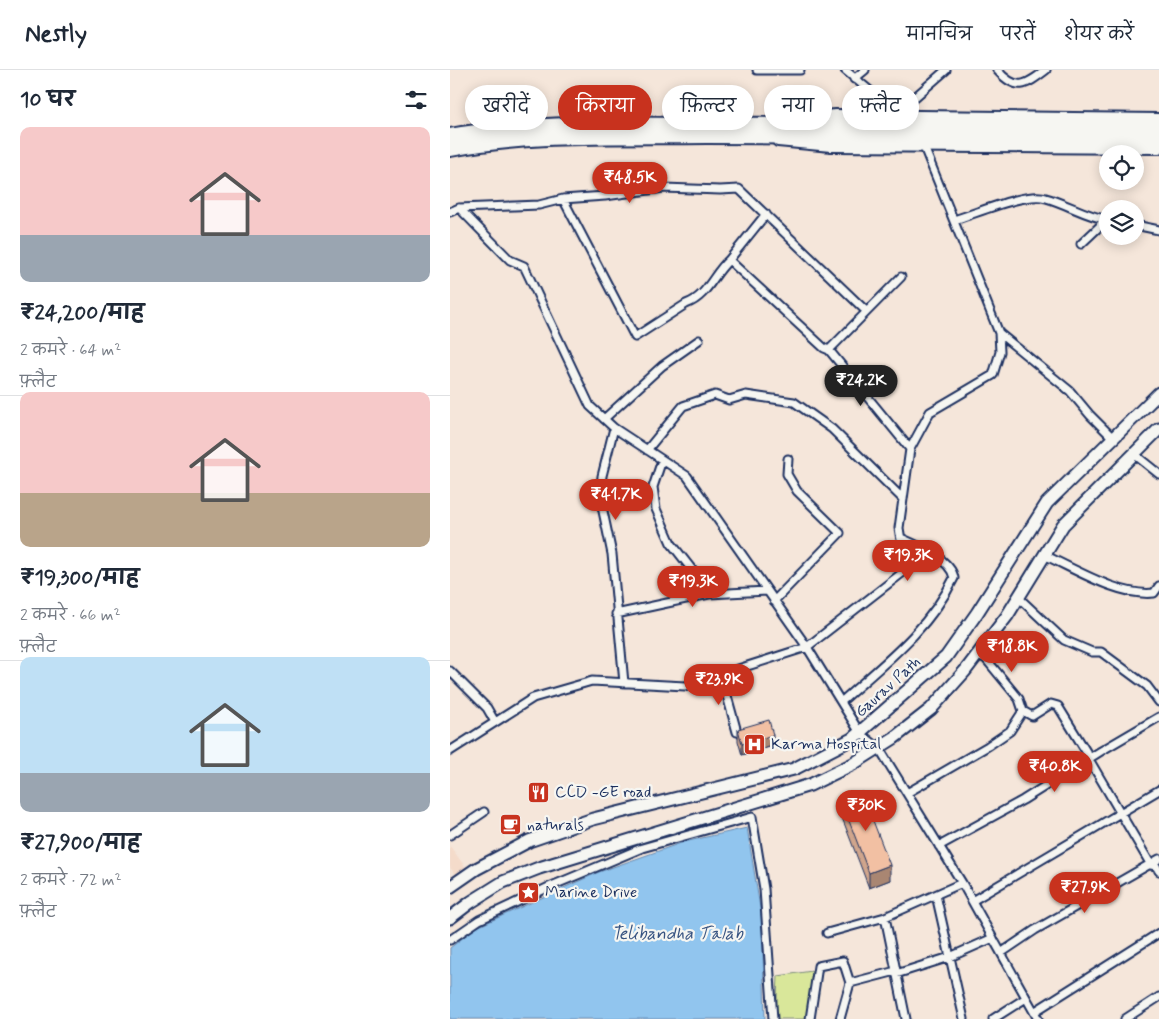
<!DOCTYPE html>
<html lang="hi">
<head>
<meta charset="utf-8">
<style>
	:root { --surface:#fff; --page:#f2f2f3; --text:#1f2937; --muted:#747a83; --line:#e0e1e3; --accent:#c8321e }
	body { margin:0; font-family:Mynerve,"Playpen Sans Deva",sans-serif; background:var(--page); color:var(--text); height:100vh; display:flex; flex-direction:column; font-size:19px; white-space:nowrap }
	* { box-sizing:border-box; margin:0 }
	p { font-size:16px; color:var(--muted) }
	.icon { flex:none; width:28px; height:28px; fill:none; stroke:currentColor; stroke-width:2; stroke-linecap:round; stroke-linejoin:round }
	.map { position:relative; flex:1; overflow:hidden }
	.drawer { display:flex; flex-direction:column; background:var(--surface); width:450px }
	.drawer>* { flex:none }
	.banner { position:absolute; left:15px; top:15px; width:475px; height:45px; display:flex; gap:10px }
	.fabs { position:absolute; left:649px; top:75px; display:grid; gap:10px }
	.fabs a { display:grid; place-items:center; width:45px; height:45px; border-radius:50%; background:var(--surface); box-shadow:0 2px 12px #0003; font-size:25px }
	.price { position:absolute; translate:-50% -42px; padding:0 11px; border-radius:18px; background:var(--accent); color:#fff; font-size:16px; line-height:32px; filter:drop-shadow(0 1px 2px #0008) }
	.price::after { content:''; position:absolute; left:50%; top:30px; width:15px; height:11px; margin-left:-8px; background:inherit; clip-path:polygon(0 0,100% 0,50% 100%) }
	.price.active { background:#222; color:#fff }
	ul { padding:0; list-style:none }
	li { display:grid; align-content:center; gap:10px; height:265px; padding:0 20px }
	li+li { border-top:1px solid var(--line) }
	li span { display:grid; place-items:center; height:155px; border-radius:10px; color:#555 }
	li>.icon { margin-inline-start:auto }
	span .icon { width:90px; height:90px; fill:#fffc; stroke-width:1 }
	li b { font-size:21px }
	h2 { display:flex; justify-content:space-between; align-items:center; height:60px; padding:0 20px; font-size:21px }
	.pill { padding:0 18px; border-radius:22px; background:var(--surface); box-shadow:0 2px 12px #0003; font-size:18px; line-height:45px }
	.pill.active { background:var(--accent); color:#fff }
	header { display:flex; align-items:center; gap:30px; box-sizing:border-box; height:70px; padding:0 25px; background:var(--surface); border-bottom:1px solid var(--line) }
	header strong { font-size:24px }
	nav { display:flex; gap:28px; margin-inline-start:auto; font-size:18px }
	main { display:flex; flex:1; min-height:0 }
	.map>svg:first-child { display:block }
</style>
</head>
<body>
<header>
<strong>Nestly</strong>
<nav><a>मानचित्र</a><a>परतें</a><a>शेयर करें</a></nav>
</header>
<main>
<section class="drawer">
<h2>10 घर<svg class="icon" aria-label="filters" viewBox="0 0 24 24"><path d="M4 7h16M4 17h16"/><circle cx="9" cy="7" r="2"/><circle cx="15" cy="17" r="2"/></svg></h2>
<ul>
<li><span style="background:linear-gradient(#f6c9c9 70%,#9aa5b1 0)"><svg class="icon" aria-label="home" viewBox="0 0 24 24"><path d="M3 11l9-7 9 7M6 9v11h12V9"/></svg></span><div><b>₹24,200/माह</b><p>2 कमरे · 64 m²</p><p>फ़्लैट</p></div></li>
<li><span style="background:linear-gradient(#f6c9c9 65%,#b9a48a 0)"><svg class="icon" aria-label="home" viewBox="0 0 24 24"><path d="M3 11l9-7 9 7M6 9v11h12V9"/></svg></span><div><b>₹19,300/माह</b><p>2 कमरे · 66 m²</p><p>फ़्लैट</p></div></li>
<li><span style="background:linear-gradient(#bfe0f5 75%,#9aa5b1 0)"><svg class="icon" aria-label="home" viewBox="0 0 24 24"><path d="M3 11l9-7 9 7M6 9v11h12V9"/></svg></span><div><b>₹27,900/माह</b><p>2 कमरे · 72 m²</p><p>फ़्लैट</p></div></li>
</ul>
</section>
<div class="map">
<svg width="709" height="949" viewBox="0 0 709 949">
	<rect width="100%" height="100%" fill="#f5e6da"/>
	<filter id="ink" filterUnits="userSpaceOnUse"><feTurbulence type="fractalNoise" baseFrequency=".02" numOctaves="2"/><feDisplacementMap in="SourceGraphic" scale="10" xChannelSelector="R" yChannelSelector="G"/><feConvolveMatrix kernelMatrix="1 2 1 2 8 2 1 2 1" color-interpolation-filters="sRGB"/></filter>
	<g filter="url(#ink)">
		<!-- built -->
		<path fill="#f4dbca" d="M0,776L16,798L5,805L0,797Z"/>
		<!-- green -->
		<path fill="#d9e79a" stroke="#7a8b7c" d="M362,901L357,949H326L328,906Z"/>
		<!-- water -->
		<path fill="#91c5ee" stroke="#6289b4" d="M297,758L312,850L315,949H0V878L25,858L149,802L234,772Z"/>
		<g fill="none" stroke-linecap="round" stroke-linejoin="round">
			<defs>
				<path id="street" d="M307,0H350
					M395,0L431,30
					M547,0C567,22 575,16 596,0
					M404,9L415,0
					M457,34L496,0
					M113,129L185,267L236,234C258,226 263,204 279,190L316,144
					M9,138L60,190L74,196L140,336L164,358L237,406L357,577L410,663L429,678L512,813L588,949
					M0,142L9,138L89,135L113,129L155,126L214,118L270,120L289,119L416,241
					M504,150C525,144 577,121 596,128C617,134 636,146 658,150
					M685,155L709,160
					M631,174L650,156L653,149
					M279,190L374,278L379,280L460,379
					M549,263L620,321L640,345L663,368
					M379,280L451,207
					M154,349L212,296L249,270
					M164,358L152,406L150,427L162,484L174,613
					M197,380L233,336L265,325L279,330L296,325L344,332L382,359L453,429
					M684,384L709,404
					M212,390L203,417L206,439L221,473L243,501L265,523
					M594,485C625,499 670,527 704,523L709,516
					M568,527L614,570L642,582H651L697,616L709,632
					M324,531L390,463L347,421L337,404L338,389
					M166,544L259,524L317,521
					M528,584L536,589L569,629L573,641
					M0,601L37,638L45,652
					M271,604L287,662
					M391,632C432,595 479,560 504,508C501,489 467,475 451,468
					M0,681L83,628L142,611L235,616L357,577L456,500L449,458L460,379L480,342L543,305L550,282L549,263L474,77
					M457,723L538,676L560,661L573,641L582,646L601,634L608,636L640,688V691L701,795L706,796L709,801
					M0,765L34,742
					M489,776L573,730L651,681L709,647
					M486,825L514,949
					M522,831L709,720
					M435,847L456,949
					M377,863L435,847L512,813
					M0,870L29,850L99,817L192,778L302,747L314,819L323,949
					M551,883L585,860L709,789
					M446,904L500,887L543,868
					M584,942L709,863
					M360,949L368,896L393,891L400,913
					M390,949L400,913L446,901
					M543,949L576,928
					M675,949L709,927"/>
				<path id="secondary" d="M327,50L386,45L709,49
					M328,71L381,76L709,78"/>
				<path id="primary" d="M0,817L26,799L79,771L143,749L344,699L402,669L496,587L527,543L597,433L709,323
					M0,848L21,832L53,812L89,798L360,715L403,694L444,668L481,639L515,601L557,546L613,455L709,359"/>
				<path id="highway" d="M0,66C84,51 171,55 256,55C407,54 558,57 709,59
					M0,79C84,63 171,67 256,66C407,66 558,69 709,71"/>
			</defs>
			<!-- street casing -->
			<use href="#street" stroke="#1b2f5e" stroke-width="11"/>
			<!-- secondary casing -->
			<use href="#secondary" stroke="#1b2f5e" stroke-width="14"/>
			<!-- primary casing -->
			<use href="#primary" stroke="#1b2f5e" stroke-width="15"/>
			<!-- highway casing -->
			<use href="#highway" stroke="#1b2f5e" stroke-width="18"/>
			<!-- street -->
			<use href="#street" stroke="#f6f6f2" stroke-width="7"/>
			<!-- secondary -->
			<use href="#secondary" stroke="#f6f6f2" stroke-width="10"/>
			<!-- primary -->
			<use href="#primary" stroke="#f6f6f2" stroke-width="11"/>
			<!-- highway -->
			<use href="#highway" stroke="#f6f6f2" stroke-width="14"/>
		</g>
		<!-- wall -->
		<path fill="#d0a58c" stroke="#1b2f5e" d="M288,659L323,676L292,685L288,671Z
			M391,730L440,810L419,818L391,745Z"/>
		<!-- shaded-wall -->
		<path fill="#a98672" stroke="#1b2f5e" d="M323,665V676L292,685V674Z
			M440,795V810L419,818V803Z"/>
		<!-- building -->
		<path fill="#f2c0a3" stroke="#1b2f5e" d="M319,650L323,665L292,674L288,659Z
			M412,722L440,795L419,803L391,730Z"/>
	</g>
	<!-- icons -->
	<defs>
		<symbol id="hospital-square" viewBox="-11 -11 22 22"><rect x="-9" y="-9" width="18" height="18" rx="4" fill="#c8321e" stroke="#f6f6f2"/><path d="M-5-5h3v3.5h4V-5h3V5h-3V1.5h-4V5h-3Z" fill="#fff"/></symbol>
		<symbol id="restaurant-square" viewBox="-11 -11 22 22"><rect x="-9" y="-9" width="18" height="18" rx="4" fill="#c8321e" stroke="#f6f6f2"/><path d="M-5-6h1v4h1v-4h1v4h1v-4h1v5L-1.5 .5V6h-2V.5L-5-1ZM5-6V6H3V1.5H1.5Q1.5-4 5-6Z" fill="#fff"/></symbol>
		<symbol id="cafe-square" viewBox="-11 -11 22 22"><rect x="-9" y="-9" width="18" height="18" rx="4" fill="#c8321e" stroke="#f6f6f2"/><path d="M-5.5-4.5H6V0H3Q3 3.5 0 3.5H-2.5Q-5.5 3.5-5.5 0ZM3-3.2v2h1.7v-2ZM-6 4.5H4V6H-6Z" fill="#fff"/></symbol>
		<symbol id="sight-square" viewBox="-11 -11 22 22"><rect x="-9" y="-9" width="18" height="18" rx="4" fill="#c8321e" stroke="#f6f6f2"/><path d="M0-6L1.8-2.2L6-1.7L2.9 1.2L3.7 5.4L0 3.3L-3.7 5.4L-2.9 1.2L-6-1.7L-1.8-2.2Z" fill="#fff"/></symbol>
	</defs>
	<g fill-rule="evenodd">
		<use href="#hospital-square" x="292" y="662" width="25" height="25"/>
		<use href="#restaurant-square" x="76" y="710" width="25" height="25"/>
		<use href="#cafe-square" x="48" y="742" width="25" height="25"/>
		<use href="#sight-square" x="66" y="810" width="25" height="25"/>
	</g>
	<g text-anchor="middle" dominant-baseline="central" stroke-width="4.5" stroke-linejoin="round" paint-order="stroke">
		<!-- street labels -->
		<g font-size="16" fill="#1b2f5e" stroke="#f6f6f2">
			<text transform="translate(438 617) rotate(-42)">Gaurav Path</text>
		</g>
		<!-- poi labels -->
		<g font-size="16" fill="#1b2f5e" stroke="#f6f6f2" text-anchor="start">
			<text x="321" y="674">Karma Hospital</text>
			<text x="105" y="722">CCD -GE road</text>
			<text x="77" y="755">naturals</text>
			<text x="95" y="822">Marine Drive</text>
		</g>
		<!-- water labels -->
		<g font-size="18" font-style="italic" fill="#385482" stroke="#f6f6f2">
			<text x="227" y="864">Telibandha Talab</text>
		</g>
	</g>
</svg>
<div class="fabs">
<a><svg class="icon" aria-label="locate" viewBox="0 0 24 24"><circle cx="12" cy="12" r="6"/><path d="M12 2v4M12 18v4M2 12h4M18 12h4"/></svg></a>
<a><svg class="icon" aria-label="layers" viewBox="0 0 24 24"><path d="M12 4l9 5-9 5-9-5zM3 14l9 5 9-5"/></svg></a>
</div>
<b class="price" style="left:180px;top:134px">₹48.5K</b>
<b class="price active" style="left:411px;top:337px">₹24.2K</b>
<b class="price" style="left:166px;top:451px">₹41.7K</b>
<b class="price" style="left:458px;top:512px">₹19.3K</b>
<b class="price" style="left:243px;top:538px">₹19.3K</b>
<b class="price" style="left:562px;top:603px">₹18.8K</b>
<b class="price" style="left:269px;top:636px">₹23.9K</b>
<b class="price" style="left:605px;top:723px">₹40.8K</b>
<b class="price" style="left:416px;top:762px">₹30K</b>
<b class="price" style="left:635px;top:844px">₹27.9K</b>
<div class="banner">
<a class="pill">खरीदें</a>
<a class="pill active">किराया</a>
<a class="pill">फ़िल्टर</a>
<a class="pill">नया</a>
<a class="pill">फ़्लैट</a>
</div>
</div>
</main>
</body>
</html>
